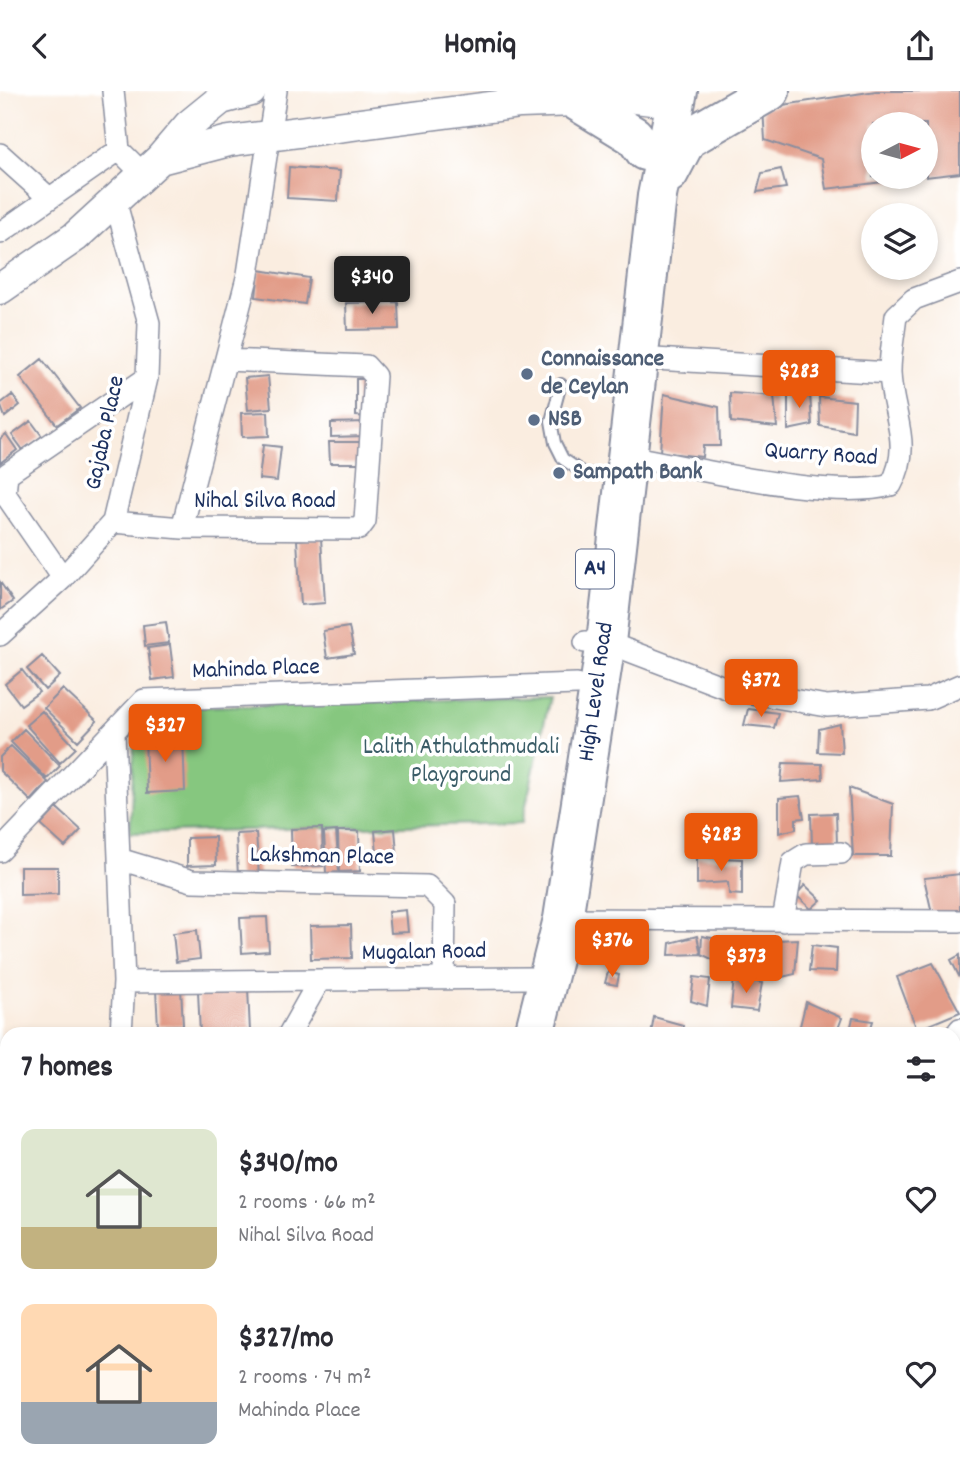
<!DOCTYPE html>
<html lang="en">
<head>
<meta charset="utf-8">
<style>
	:root { --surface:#fff; --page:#f7f7f7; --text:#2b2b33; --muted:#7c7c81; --accent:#ea580c }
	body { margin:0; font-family:Dekko,sans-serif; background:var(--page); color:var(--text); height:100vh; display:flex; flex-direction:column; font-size:26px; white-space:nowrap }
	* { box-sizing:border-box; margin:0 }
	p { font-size:23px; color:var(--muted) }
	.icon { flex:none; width:38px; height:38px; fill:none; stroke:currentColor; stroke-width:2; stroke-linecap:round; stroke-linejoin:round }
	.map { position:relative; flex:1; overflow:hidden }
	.sheet { position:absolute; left:0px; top:936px; width:961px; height:450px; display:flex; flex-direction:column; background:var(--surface); border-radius:21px 21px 0 0; box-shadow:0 4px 10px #0003 }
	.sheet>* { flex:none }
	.needle { width:46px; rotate:84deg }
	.tools { position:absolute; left:861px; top:21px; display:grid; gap:14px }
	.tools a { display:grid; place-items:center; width:77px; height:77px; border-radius:50%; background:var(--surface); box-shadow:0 4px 10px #0003; font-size:35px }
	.price { position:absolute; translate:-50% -60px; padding:0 16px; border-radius:7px; background:var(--accent); color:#fff; font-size:23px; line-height:46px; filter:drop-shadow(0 2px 4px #0008) }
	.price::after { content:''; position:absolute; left:50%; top:42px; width:21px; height:16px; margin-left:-10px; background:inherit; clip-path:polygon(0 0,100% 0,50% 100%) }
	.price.current { background:#222; color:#fff }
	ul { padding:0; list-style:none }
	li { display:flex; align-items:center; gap:21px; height:175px; padding:0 21px }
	li span { display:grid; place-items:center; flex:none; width:196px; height:140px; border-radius:14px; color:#555 }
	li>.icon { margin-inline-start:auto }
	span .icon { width:84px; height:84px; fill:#fffc; stroke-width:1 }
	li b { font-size:30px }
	h2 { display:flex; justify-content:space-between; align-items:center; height:84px; padding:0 21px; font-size:30px }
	header { display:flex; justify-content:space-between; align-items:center; height:91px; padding:0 21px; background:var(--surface); font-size:32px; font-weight:800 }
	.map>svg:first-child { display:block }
</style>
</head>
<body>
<header><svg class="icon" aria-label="back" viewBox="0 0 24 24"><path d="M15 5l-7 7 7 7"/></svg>Homiq<svg class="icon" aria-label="share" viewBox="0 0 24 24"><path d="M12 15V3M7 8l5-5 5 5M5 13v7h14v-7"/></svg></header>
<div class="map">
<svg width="960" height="1385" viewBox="0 0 960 1385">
	<rect width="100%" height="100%" fill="#fff"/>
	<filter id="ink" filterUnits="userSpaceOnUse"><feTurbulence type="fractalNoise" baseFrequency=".0143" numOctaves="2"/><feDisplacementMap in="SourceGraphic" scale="14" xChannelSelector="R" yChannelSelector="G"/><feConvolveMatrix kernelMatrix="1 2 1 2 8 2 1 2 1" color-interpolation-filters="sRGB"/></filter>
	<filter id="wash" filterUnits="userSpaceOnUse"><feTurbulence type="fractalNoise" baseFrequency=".00686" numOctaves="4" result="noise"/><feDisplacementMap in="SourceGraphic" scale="28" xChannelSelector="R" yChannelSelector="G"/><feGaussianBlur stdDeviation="1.57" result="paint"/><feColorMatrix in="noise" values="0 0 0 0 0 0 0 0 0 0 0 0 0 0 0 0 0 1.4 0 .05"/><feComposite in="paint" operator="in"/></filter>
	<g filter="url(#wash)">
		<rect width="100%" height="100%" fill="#faede0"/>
		<!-- green -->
		<path fill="#86c77f" stroke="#507b6e" stroke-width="2" d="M550,606L522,732L130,742L135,631L155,617Z"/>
		<g id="blocks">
			<!-- building -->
			<path fill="#e29c88" d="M876,0H960V82L926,86V33H873V86L916,87L826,98L821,68L765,49L763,17Z
				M289,76L340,80L338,110L287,107Z
				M781,78L786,97L757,101L762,82Z
				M259,179L309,187L305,213L256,206Z
				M398,211L399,238L347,239L346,212Z
				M42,268L80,317L57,334L20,286Z
				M268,285L271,317L248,319L245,287Z
				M356,288H369V326L356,325Z
				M788,300L810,303L812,334L788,339Z
				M730,302L774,305L777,336L731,331Z
				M664,303L719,316L720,355H703L702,366L660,361Z
				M12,304L20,314L5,326L0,313Z
				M819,306L855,310L854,341L820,335Z
				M268,321L269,345L242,346L241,322Z
				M31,330L42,345L23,359L12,344Z
				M365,331V345L331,346V332Z
				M6,343L17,359L0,372V348Z
				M329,351H365V372H330Z
				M263,354L281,356L277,390L259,388Z
				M321,447L325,512L301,514L297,449Z
				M0,491L13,510L0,519Z
				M166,531L169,552L145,555L143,534Z
				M349,536L354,563L327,567L323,540Z
				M170,554L174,586L152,589L148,557Z
				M42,565L60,585L45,599L27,578Z
				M22,579L39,601L21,614L5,593Z
				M63,598L97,630L78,650L44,617Z
				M748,618L778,622L774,637L744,634Z
				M42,620L76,657L60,672L26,634Z
				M840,633L842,662L818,661L819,638Z
				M24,638L60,675L47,688L11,651Z
				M183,645L185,700L147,702L145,646Z
				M11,655L48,691L31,710L0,680V666Z
				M783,672L822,673L823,688L781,691Z
				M849,697L893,713L891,765H853Z
				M800,705L804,727L796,728V738L779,742V707Z
				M57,717L81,739L65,756L41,734Z
				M836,722L837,754L812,755L811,723Z
				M322,737L323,775L292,776L291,738Z
				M395,738L397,762L377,763L375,740Z
				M336,740L339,781L326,782L324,741Z
				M338,740H359L360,780L339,781Z
				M256,742L259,785L238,786L236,743Z
				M215,746L216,774L187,775V747Z
				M697,766L742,768V804L729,803L728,791L697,793Z
				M20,776H58V803L20,804Z
				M960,783V822H932L924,787Z
				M805,794L821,809L811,818L796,804Z
				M406,819L408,841L390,842L388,821Z
				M267,826L269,860L242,862L240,827Z
				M351,834L352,867L311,868L310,835Z
				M197,839L200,868L176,871L173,842Z
				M697,845L701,863L669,864L670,852Z
				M702,845L727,850L720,872L701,863Z
				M798,848L795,883L778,887V849Z
				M812,854L837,857L836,881L809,880Z
				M960,864V887L951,869Z
				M933,872L960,921L917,939L897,886Z
				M608,881L619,884L617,894L605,892Z
				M694,886L710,888L707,915L691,910Z
				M734,887L762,892L757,920L731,917Z
				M181,897L183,934L158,935L156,899Z
				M248,897L250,941L200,943L198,900Z
				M806,911L842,927L836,943H798Z
				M654,926L683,934L682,943H651Z
				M853,927L873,930L869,943H849Z
				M960,967V993L957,996L954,972Z
				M960,1027V1060L954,1051V1031Z
				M954,1089L960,1097V1108L954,1113Z
				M954,1330L960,1333L954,1350Z
				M297,1379H323L324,1385H298Z
				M330,1379H394L395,1383L331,1385Z
				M405,1379H431L432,1385H405Z
				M714,1379H755L756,1385H715Z
				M831,1379H851L854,1385H815Z"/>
		</g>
	</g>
	<g filter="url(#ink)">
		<use href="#blocks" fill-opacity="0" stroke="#8a8e9f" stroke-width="2"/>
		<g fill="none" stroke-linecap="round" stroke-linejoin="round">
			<defs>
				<path id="lane" d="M561,293L551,330L555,352L563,368L585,383L608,382"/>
				<path id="street" d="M113,0L119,59
					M0,63L49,107
					M0,142L119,59L143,83
					M638,267L890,282
					M627,365C693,376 831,411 891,394C914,353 891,323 890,281C890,262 894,243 896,225L914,208L960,191
					M113,431L182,437L359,438L365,430L375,285L366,275L226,269
					M182,437L248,183L276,0
					M63,487L5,403L7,383L147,287
					M0,544L63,487L113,431L147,287L149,232L115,109
					M585,551H606L729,598L827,615L928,608L960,594
					M114,642L124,891L121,943
					M0,760L144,609L577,593
					M119,768L192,790L427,795L445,813L444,887
					M563,828L960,830
					M783,830L793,771L806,763L841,762
					M124,891L530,887
					M289,943L319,890
					M954,946L960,938
					M0,993L7,991
					M0,1125L7,1123
					M954,1252L960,1260"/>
				<path id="secondary" d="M160,68L229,50L520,12L577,10L612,4L652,9
					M0,198L75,146L160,68L189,34L221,8L251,0
					M526,1379V1385"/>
				<path id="highway" d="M577,10L634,45L645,60
					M669,82L687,48L770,0
					M534,943L563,828L606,551L657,105L678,0
					M199,1385L207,1379
					M232,1385L240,1379"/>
			</defs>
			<!-- lane casing -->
			<use href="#lane" stroke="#8a8e9f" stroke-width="14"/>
			<!-- street casing -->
			<use href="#street" stroke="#8a8e9f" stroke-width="24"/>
			<!-- secondary casing -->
			<use href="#secondary" stroke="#8a8e9f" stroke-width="33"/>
			<!-- highway casing -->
			<use href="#highway" stroke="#8a8e9f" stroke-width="42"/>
			<!-- lane -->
			<use href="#lane" stroke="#fff" stroke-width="10"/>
			<!-- street -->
			<use href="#street" stroke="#fff" stroke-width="21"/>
			<!-- secondary -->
			<use href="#secondary" stroke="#fff" stroke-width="30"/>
			<!-- highway -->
			<use href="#highway" stroke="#fff" stroke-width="38"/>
		</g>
	</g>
	<!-- markers -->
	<g fill="#5c6f8a" stroke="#fff" stroke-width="2.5">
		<circle cx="527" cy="283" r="7"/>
		<circle cx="534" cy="329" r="7"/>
		<circle cx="559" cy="382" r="7"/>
	</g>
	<g text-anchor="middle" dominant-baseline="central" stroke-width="7" stroke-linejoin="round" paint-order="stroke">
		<!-- shield labels -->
		<rect fill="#fff" stroke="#5f6d8e" stroke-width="2" x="576" y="458.5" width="38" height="39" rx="5"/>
		<g font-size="23" font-weight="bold" fill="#1b2f5e">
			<text x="595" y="478">A4</text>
		</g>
		<!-- service labels -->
		<g font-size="24" font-weight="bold" fill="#4e5e75" stroke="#fff" text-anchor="start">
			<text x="541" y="269">Connaissance<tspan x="541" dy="28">de Ceylan</tspan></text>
			<text x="548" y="329">NSB</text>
			<text x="573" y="382">Sampath Bank</text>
		</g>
		<!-- street labels -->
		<g font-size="24" fill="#1b2f5e" stroke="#fff">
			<text transform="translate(106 342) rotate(-78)">Gajaba Place</text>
			<text transform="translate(821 364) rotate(4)">Quarry Road</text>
			<text x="265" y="411">Nihal Silva Road</text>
			<text transform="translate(256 579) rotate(-2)">Mahinda Place</text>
			<text transform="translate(597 601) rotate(-82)">High Level Road</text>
			<text transform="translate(322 766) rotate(1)">Lakshman Place</text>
			<text transform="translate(424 862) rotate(-1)">Mugalan Road</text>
		</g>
		<!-- park labels -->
		<g font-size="24" fill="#3b5d68" stroke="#fff">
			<text x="461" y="657">Lalith Athulathmudali<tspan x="461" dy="28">Playground</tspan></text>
		</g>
	</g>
</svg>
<div class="tools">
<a><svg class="needle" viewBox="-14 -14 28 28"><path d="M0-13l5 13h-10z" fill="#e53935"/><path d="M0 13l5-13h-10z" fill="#7c7c81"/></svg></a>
<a><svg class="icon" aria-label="layers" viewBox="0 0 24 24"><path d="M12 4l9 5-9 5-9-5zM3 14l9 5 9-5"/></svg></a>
</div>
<b class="price current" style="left:372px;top:225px">$340</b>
<b class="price" style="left:799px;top:319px">$283</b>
<b class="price" style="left:761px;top:628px">$372</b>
<b class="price" style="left:165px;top:673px">$327</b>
<b class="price" style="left:721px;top:782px">$283</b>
<b class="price" style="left:612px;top:888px">$376</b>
<b class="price" style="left:746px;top:904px">$373</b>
<section class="sheet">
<h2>7 homes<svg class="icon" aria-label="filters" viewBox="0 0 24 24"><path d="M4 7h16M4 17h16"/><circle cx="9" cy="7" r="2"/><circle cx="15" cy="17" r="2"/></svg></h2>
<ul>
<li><span style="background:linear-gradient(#dfe7d0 70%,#c2b280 0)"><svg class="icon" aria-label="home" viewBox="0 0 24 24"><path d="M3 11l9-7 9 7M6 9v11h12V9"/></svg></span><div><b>$340/mo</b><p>2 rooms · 66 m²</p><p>Nihal Silva Road</p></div><svg class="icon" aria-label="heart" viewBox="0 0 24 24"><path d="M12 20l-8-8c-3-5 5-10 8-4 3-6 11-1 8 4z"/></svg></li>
<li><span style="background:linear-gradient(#ffd9b3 70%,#9aa5b1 0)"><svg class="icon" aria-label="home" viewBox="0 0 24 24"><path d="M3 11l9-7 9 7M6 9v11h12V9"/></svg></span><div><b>$327/mo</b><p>2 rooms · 74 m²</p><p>Mahinda Place</p></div><svg class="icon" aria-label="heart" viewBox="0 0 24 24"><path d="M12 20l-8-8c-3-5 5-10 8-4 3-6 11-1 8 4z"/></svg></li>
</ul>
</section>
</div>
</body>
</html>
